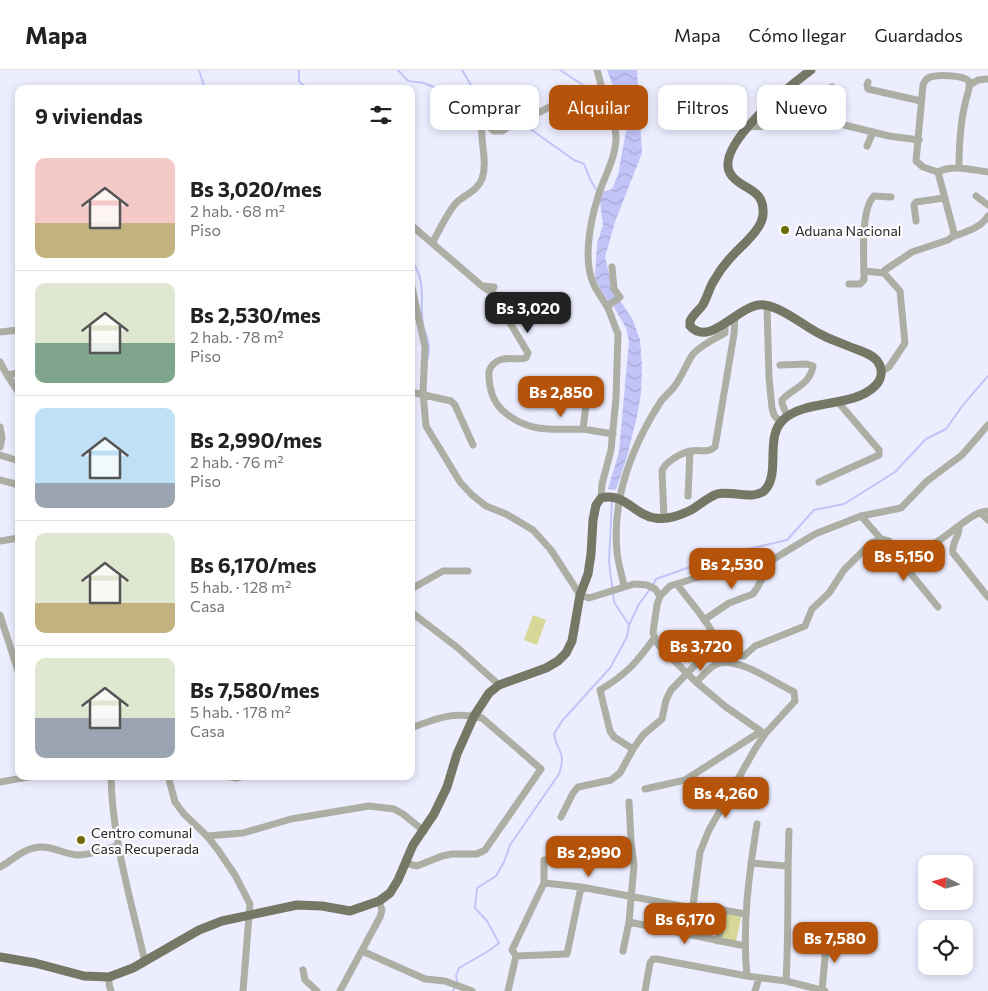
<!DOCTYPE html>
<html lang="es">
<head>
<meta charset="utf-8">
<style>
	:root { --surface:#fff; --page:#f2f2f2; --text:#222; --muted:#767676; --line:#e0e0e0; --accent:#b45309 }
	body { margin:0; font-family:Commissioner,sans-serif; background:var(--page); color:var(--text); height:100vh; display:flex; flex-direction:column; font-size:19px; white-space:nowrap }
	* { box-sizing:border-box; margin:0 }
	p { font-size:16px; color:var(--muted) }
	.icon { flex:none; width:28px; height:28px; fill:none; stroke:currentColor; stroke-width:2; stroke-linecap:round; stroke-linejoin:round }
	.map { position:relative; flex:1; overflow:hidden }
	.side { position:absolute; left:15px; top:15px; width:400px; height:695px; display:flex; flex-direction:column; background:var(--surface); border-radius:10px; box-shadow:0 2px 8px #0003 }
	.side>* { flex:none }
	.guide { position:absolute; left:430px; top:15px; width:475px; height:45px; display:flex; gap:10px }
	.needle { width:32px; rotate:276deg }
	.controls { position:absolute; left:918px; top:785px; display:grid; gap:10px }
	.controls a { display:grid; place-items:center; width:55px; height:55px; border-radius:10px; background:var(--surface); box-shadow:0 2px 8px #0003; font-size:25px }
	.price { position:absolute; translate:-50% -42px; padding:0 11px; border-radius:10px; background:var(--accent); color:#fff; font-size:16px; line-height:32px; filter:drop-shadow(0 1px 2px #0008) }
	.price::after { content:''; position:absolute; left:50%; top:30px; width:15px; height:11px; margin-left:-8px; background:inherit; clip-path:polygon(0 0,100% 0,50% 100%) }
	.price.selected { background:#222; color:#fff }
	ul { padding:0; list-style:none }
	li { display:flex; align-items:center; gap:15px; height:125px; padding:0 20px }
	li+li { border-top:1px solid var(--line) }
	li span { display:grid; place-items:center; flex:none; width:140px; height:100px; border-radius:10px; color:#555 }
	li>.icon { margin-inline-start:auto }
	span .icon { width:60px; height:60px; fill:#fffc; stroke-width:1 }
	li b { font-size:21px }
	h2 { display:flex; justify-content:space-between; align-items:center; height:60px; padding:0 20px; font-size:21px }
	.pill { padding:0 18px; border-radius:10px; background:var(--surface); box-shadow:0 2px 8px #0003; font-size:18px; line-height:45px }
	.pill.selected { background:var(--accent); color:#fff }
	header { display:flex; align-items:center; gap:30px; box-sizing:border-box; height:70px; padding:0 25px; background:var(--surface); border-bottom:1px solid var(--line) }
	header strong { font-size:24px }
	nav { display:flex; gap:28px; margin-inline-start:auto; font-size:18px }
	.map>svg:first-child { display:block }
</style>
</head>
<body>
<header>
<strong>Mapa</strong>
<nav><a>Mapa</a><a>Cómo llegar</a><a>Guardados</a></nav>
</header>
<div class="map">
<svg width="988" height="921" viewBox="0 0 988 921">
	<defs>
		<pattern id="water-waves" width="16" height="10" patternUnits="userSpaceOnUse" patternTransform="scale(1.25)"><rect width="16" height="10" fill="#c2c4f8"/><path d="M0 5q4-4 8 0t8 0" fill="none" stroke="#a7a8d5"/></pattern>
	</defs>
	<rect width="100%" height="100%" fill="#ecedff"/>
	<!-- pitch -->
	<path fill="#d7d798" d="M533,545L546,550L537,575L524,570Z
		M725,844L741,847L736,872L721,869Z"/>
	<!-- water -->
	<path fill="url(#water-waves)" d="M607,0H637L642,83L615,152L605,187L613,220L633,250L640,270L642,297L641,323L637,346L628,383L616,420L608,419L619,382L629,271L626,258L612,234L604,226L595,208L597,174L603,155L599,123L612,119L618,105L626,61L617,27Z"/>
	<g fill="none" stroke-linecap="round" stroke-linejoin="round">
		<!-- stream -->
		<path stroke="#c2c4f8" stroke-width="2" d="M199,0L205,19
			M299,0V11L307,19
			M398,0L408,11L424,13L443,21L466,35L511,48L514,52
			M462,0L475,22L479,39
			M560,0L595,23
			M599,25L620,36
			M518,53L526,56L574,90L584,94L590,109L597,121
			M411,189C428,215 419,227 423,254C426,268 431,272 428,288
			M612,430L609,492L614,532L629,555
			M653,515L656,509L727,484L787,470L814,440L844,434L895,402L926,369L946,359L963,335L988,306
			M453,921L457,911L456,906L459,898L490,880L499,873L487,851L475,838L477,818L496,806L504,792L510,775L559,704C567,680 557,684 554,664L562,651L610,598L627,567L629,555L639,534L650,519"/>
		<!-- minor -->
		<path stroke="#adaea4" stroke-width="7" d="M597,0L602,18L601,20H597C597,40 616,47 616,67C616,84 608,100 602,115C592,142 581,188 594,215C598,223 603,230 608,238
			M868,12L867,15L868,19L921,31
			M970,15L978,10L988,9
			M832,17L833,38L836,53
			M747,57L836,53L889,66L919,70
			M867,76L873,62
			M938,102C953,94 972,100 988,102
			M976,126L988,135
			M916,151L914,135L916,132L944,128
			M411,155L482,216L494,217
			M952,167C965,162 981,158 988,146
			M433,172C438,162 449,140 457,132C466,124 477,121 482,109C488,92 480,72 482,55L485,54L494,61H502L515,52L542,41L574,23L581,24L602,42L607,43
			M864,201L884,203
			M411,213L425,277L423,323L426,356L460,412L472,425L486,436L506,444L533,460L551,480L580,525L589,528L634,514L647,515L655,519L660,526
			M849,214H860L864,210C864,190 860,140 874,126L891,127
			M482,216L501,229L505,236L506,246L528,283L526,288C516,291 505,285 496,292C486,299 489,307 490,316C492,328 498,338 508,345C532,363 555,359 583,359
			M767,236L769,308L772,338L774,345L780,352
			M0,262L19,260
			M0,292L7,305
			M780,295L807,294L813,296C810,315 793,318 782,330V333L787,346
			M882,301L889,297L905,273L900,221L884,203L885,200L912,182L948,170L952,167L954,163L938,102L923,97L916,91L923,15C925,11 925,10 928,8C936,4 963,5 969,11C971,20 966,26 965,34C960,55 959,77 959,98
			M19,303L7,305L19,323
			M568,321L578,326L586,335L583,359L613,364
			M411,322L451,331L455,335L473,375
			M0,357L2,368L0,377
			M0,385L19,391
			M0,410L19,415
			M819,412L879,385V380L838,332
			M688,426L690,381
			M601,428L602,414L611,380L616,328L618,264L608,238L610,234L620,227L614,219L612,197
			M981,443L988,450
			M861,446L881,469L889,471L898,488L938,537
			M664,449L662,401C665,392 682,382 692,381C701,379 706,384 715,377L734,264L735,246
			M959,456C960,466 951,473 953,483L988,527
			M0,471L19,468
			M898,488C910,483 923,479 935,473C950,465 972,441 988,441
			M677,514C690,533 717,559 719,582
			M624,516C622,505 618,493 617,482C612,428 632,376 661,331C665,326 670,322 674,317C682,307 686,294 693,284C701,275 714,269 725,263V254
			M411,519L443,501H468
			M411,542L458,578L499,615
			M0,545L19,604
			M704,550L729,533L753,524L757,518L763,507L767,493
			M765,664L726,637L696,612L661,578L655,570L653,562L657,535L660,526L670,516L702,506L767,493L815,464L861,446L901,438L927,411L962,385L988,355
			M633,679L614,667L610,661L600,620C627,604 637,592 655,567
			M111,706C112,769 131,830 145,892
			M168,706L175,732L184,744L207,766L218,780L235,805L250,834L243,921
			M225,706L236,708L244,706
			M0,712L34,706
			M645,719L685,710L760,662
			M561,747L573,723L578,717L611,710L620,703L633,679L643,665L662,649L666,630L671,620L698,592L714,582L744,586L755,576L805,556L812,539L829,523L844,500L871,473L881,469
			M207,766L243,763L291,749L369,736L394,739L403,744L424,761
			M405,793L417,796L442,786L452,784H477L485,780L541,699L482,648C455,641 437,648 411,658
			M751,793L787,796
			M0,797C12,791 21,780 34,778C49,774 61,783 76,785C89,786 105,779 118,776
			M544,813L581,817L687,837L693,835L746,844
			M693,835L700,782L709,760L755,679L765,664L795,631L794,622C775,613 738,586 717,594C709,597 702,607 696,612
			M629,852L745,876
			M718,871L724,840
			M362,881L425,909L445,911L472,921
			M623,881L629,852L634,795L631,771L629,732
			M516,886L567,884L581,817
			M303,900L305,910L317,921
			M747,906C742,855 749,804 757,754
			M109,907V914L111,921
			M786,911C789,861 787,811 789,761
			M340,921L380,847L382,840L379,831
			M508,921L516,886L512,880L544,813V790
			M645,921L650,893L653,889H657L747,906L786,911L825,921
			M755,921L759,908
			M822,921L827,865"/>
		<!-- major -->
		<path stroke="#776" stroke-width="9" d="M0,887L35,893L84,906L109,907L133,898L199,860L222,851L297,835L322,836L350,841L379,831L390,823L398,810L413,775L434,744L447,717L457,684L474,646L489,623L499,615L546,598L558,591L566,583L572,571L580,525L588,504L591,484L593,450L596,435L601,428C625,422 635,446 655,448C667,450 681,445 691,440C700,435 708,427 717,424C731,420 754,431 765,420C781,403 764,366 784,349C806,329 853,338 875,316C882,309 883,300 878,292C872,283 857,280 848,276C839,272 829,269 820,264C804,256 782,237 764,235C739,232 711,279 690,256V251C693,245 698,241 702,236C708,227 709,217 715,209C723,194 735,183 747,171C754,164 762,155 763,145C765,118 744,121 732,106C709,79 791,15 811,0"/>
	</g>
	<!-- markers -->
	<g fill="#6e6b09" stroke="#fcfcfc" stroke-width="2">
		<circle cx="785" cy="160" r="5"/>
		<circle cx="81" cy="770" r="5"/>
	</g>
	<g text-anchor="middle" dominant-baseline="central" stroke-width="4.5" stroke-linejoin="round" paint-order="stroke">
		<!-- poi labels -->
		<g font-size="14" fill="#26262e" stroke="#fcfcfc" text-anchor="start">
			<text x="795" y="160">Aduana Nacional</text>
			<text x="91" y="762">Centro comunal<tspan x="91" dy="16">Casa Recuperada</tspan></text>
		</g>
	</g>
</svg>
<div class="controls">
<a><svg class="needle" viewBox="-14 -14 28 28"><path d="M0-13l5 13h-10z" fill="#e53935"/><path d="M0 13l5-13h-10z" fill="#767676"/></svg></a>
<a><svg class="icon" aria-label="locate" viewBox="0 0 24 24"><circle cx="12" cy="12" r="6"/><path d="M12 2v4M12 18v4M2 12h4M18 12h4"/></svg></a>
</div>
<b class="price selected" style="left:528px;top:264px">Bs 3,020</b>
<b class="price" style="left:561px;top:348px">Bs 2,850</b>
<b class="price" style="left:904px;top:512px">Bs 5,150</b>
<b class="price" style="left:732px;top:520px">Bs 2,530</b>
<b class="price" style="left:701px;top:602px">Bs 3,720</b>
<b class="price" style="left:726px;top:749px">Bs 4,260</b>
<b class="price" style="left:589px;top:808px">Bs 2,990</b>
<b class="price" style="left:685px;top:875px">Bs 6,170</b>
<b class="price" style="left:835px;top:894px">Bs 7,580</b>
<div class="guide">
<a class="pill">Comprar</a>
<a class="pill selected">Alquilar</a>
<a class="pill">Filtros</a>
<a class="pill">Nuevo</a>
</div>
<section class="side">
<h2>9 viviendas<svg class="icon" aria-label="filters" viewBox="0 0 24 24"><path d="M4 7h16M4 17h16"/><circle cx="9" cy="7" r="2"/><circle cx="15" cy="17" r="2"/></svg></h2>
<ul>
<li><span style="background:linear-gradient(#f6c9c9 65%,#c2b280 0)"><svg class="icon" aria-label="home" viewBox="0 0 24 24"><path d="M3 11l9-7 9 7M6 9v11h12V9"/></svg></span><div><b>Bs 3,020/mes</b><p>2 hab. · 68 m²</p><p>Piso</p></div></li>
<li><span style="background:linear-gradient(#dfe7d0 60%,#7fa58c 0)"><svg class="icon" aria-label="home" viewBox="0 0 24 24"><path d="M3 11l9-7 9 7M6 9v11h12V9"/></svg></span><div><b>Bs 2,530/mes</b><p>2 hab. · 78 m²</p><p>Piso</p></div></li>
<li><span style="background:linear-gradient(#bfe0f5 75%,#9aa5b1 0)"><svg class="icon" aria-label="home" viewBox="0 0 24 24"><path d="M3 11l9-7 9 7M6 9v11h12V9"/></svg></span><div><b>Bs 2,990/mes</b><p>2 hab. · 76 m²</p><p>Piso</p></div></li>
<li><span style="background:linear-gradient(#dfe7d0 70%,#c2b280 0)"><svg class="icon" aria-label="home" viewBox="0 0 24 24"><path d="M3 11l9-7 9 7M6 9v11h12V9"/></svg></span><div><b>Bs 6,170/mes</b><p>5 hab. · 128 m²</p><p>Casa</p></div></li>
<li><span style="background:linear-gradient(#dfe7d0 60%,#9aa5b1 0)"><svg class="icon" aria-label="home" viewBox="0 0 24 24"><path d="M3 11l9-7 9 7M6 9v11h12V9"/></svg></span><div><b>Bs 7,580/mes</b><p>5 hab. · 178 m²</p><p>Casa</p></div></li>
</ul>
</section>
</div>
</body>
</html>
